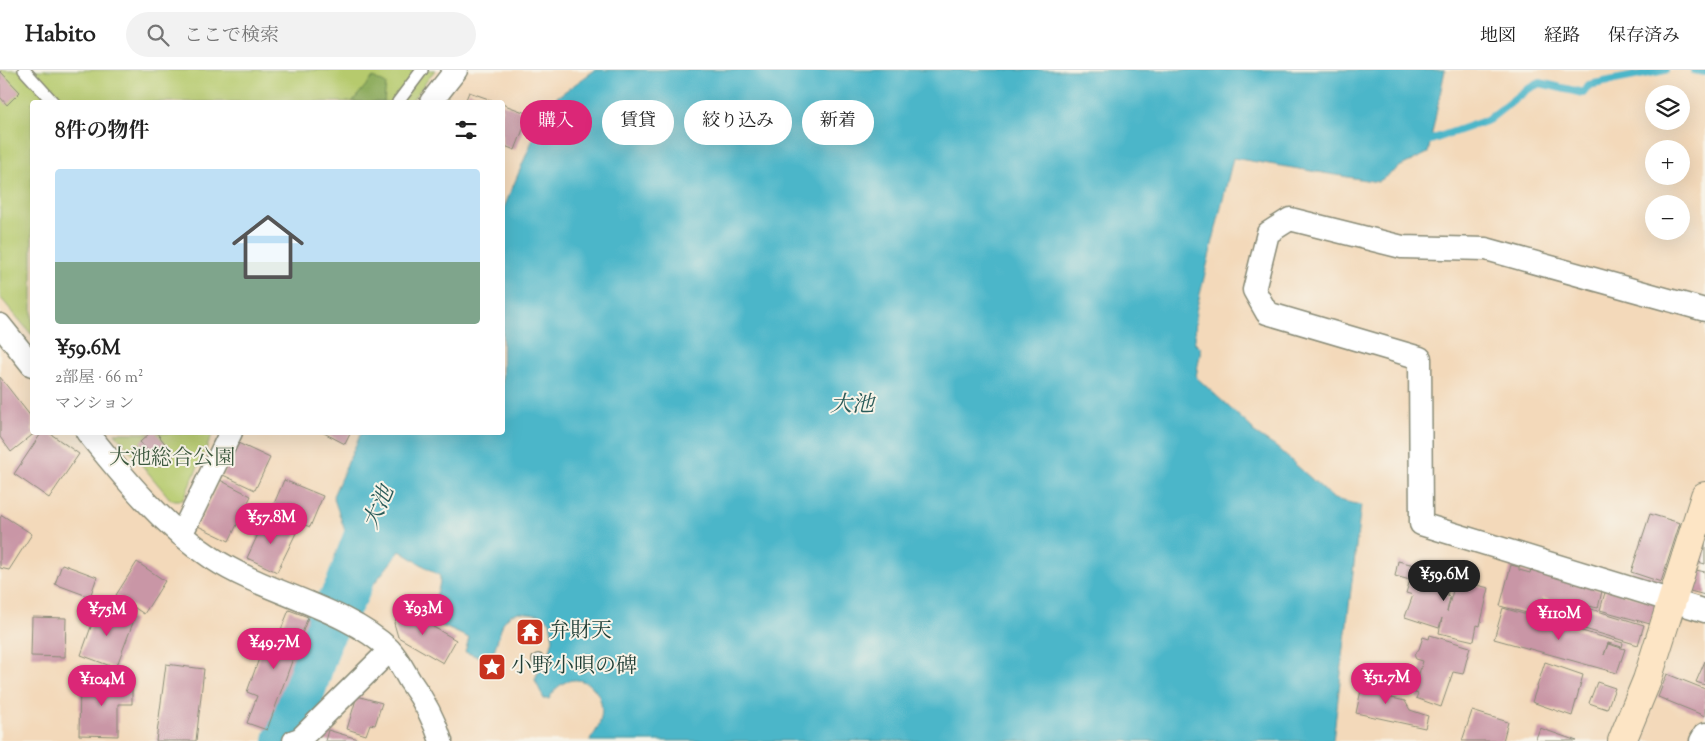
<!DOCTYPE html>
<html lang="ja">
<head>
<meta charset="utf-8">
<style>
	:root { --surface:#fff; --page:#f2f2f2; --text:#222; --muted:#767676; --line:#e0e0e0; --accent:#db2777 }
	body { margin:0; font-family:"Sorts Mill Goudy","Noto Serif JP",serif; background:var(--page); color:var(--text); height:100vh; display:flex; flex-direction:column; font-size:19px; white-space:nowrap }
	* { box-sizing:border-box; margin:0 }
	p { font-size:16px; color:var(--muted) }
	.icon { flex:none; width:28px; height:28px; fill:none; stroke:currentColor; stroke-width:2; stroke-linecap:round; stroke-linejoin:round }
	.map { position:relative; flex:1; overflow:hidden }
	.details { position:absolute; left:30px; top:30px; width:475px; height:335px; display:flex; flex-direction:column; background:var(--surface); border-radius:5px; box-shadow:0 5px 20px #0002 }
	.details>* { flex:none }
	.banner { position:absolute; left:520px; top:30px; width:475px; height:45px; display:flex; gap:10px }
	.controls { position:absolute; left:1645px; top:15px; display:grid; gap:10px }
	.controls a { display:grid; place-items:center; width:45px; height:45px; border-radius:50%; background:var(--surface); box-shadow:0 5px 20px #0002; font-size:25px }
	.price { position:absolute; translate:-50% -42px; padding:0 11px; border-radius:18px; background:var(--accent); color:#fff; font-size:16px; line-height:32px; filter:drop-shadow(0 1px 2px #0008) }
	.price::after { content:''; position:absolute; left:50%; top:30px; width:15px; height:11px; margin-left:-8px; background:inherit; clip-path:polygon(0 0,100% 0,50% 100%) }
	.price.selected { background:#222; color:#fff }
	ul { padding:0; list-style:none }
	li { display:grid; align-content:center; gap:10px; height:265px; padding:0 25px }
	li+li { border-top:1px solid var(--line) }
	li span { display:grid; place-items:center; height:155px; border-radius:5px; color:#555 }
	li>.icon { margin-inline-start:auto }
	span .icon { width:90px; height:90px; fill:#fffc; stroke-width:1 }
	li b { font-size:21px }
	h2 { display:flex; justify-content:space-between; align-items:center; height:60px; padding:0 25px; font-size:21px }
	.pill { padding:0 18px; border-radius:22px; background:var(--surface); box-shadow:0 5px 20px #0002; font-size:18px; line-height:45px }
	.pill.selected { background:var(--accent); color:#fff }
	header { display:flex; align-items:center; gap:30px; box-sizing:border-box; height:70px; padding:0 25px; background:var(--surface); border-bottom:1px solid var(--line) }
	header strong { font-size:24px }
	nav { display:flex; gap:28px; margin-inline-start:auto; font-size:18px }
	.search { width:350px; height:45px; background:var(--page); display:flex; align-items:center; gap:12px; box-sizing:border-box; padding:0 18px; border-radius:28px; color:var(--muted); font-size:19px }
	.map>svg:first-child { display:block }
</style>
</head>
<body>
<header>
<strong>Habito</strong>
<div class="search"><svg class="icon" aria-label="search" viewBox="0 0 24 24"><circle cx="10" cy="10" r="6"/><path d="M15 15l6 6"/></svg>ここで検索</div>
<nav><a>地図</a><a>経路</a><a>保存済み</a></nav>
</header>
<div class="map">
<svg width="1705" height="671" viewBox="0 0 1705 671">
	<rect width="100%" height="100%" fill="#f7f3e8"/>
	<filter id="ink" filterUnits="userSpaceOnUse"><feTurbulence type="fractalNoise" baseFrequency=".02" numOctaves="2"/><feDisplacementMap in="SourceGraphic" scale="10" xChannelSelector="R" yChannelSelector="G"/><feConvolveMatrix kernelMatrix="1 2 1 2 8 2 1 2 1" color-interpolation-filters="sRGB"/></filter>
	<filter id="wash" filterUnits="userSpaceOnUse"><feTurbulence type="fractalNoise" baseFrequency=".0096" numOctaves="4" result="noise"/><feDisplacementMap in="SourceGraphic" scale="20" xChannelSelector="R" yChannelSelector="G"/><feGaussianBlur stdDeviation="1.12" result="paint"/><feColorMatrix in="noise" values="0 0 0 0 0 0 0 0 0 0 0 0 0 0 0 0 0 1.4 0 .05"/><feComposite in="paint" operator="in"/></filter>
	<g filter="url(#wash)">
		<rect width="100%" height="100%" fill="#f3d9ba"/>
		<!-- green -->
		<path fill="#b6ca6d" stroke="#6a8450" d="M0,0H435L411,32H32V265L0,227Z
			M115,363H213L183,430H171Z"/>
		<!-- forest -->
		<path fill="#90ae60" stroke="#58764a" d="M373,7L386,14L384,32H352Z"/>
		<!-- water -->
		<path fill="#4cb6c9" stroke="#367a7e" d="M595,0H1445L1428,83L1401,96L1378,112L1233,88L1196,241L1195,273L1201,279L1196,307L1253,359V362L1276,377L1334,429L1361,435L1333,671H589C626,627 573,584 549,629H544L535,610L537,604L546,595L553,569L550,552L543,545L519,542L510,545L503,553L493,584L476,586L465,582L469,568L422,547C431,536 441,521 440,506L400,481L361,530L328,517L335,486L345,461L333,426L361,363L502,362L503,140L535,64L551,36L557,27Z"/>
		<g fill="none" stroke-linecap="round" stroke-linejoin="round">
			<!-- stream -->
			<path stroke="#4cb6c9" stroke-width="8" d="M1694,0L1705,2
				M1422,73L1488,50L1526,20L1540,13L1583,23L1589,15L1665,0"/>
			<!-- river -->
			<path stroke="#4cb6c9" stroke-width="46" d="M286,671L320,567L347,520L367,465"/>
		</g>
		<g id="blocks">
			<!-- building -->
			<path fill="#c996a6" d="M0,1L20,22L7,35L0,27Z
				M469,22L497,32H465Z
				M502,34L529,44L515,80L502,75Z
				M0,307L32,348V362H36L11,382L0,367Z
				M42,362H48L79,384L49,428L14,404Z
				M151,362H156L174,385L160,396L140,372Z
				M322,362H351L345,374Z
				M238,373L270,388L255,420L223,405Z
				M220,410L251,426L229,471L198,456Z
				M284,410L323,426L310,457L271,441Z
				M1650,444L1680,453L1661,512L1631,502Z
				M2,445L32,464L9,500L0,498V448Z
				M265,449L296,463L277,502L247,488Z
				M1705,472V494L1698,492Z
				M1398,491L1435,500L1434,504L1451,509L1447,526L1450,527L1447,542L1456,510L1489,518L1480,556L1477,555L1474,571L1439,563L1442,548L1439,558L1405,547L1413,525L1406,523L1410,510L1395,506Z
				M137,492L165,511L144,544L116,525Z
				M62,494L97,507L90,527L55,514Z
				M1511,495L1519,497V500L1530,503L1531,499L1602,521L1598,538L1578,534V537L1543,528L1538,546L1500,536Z
				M1696,500L1705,502V525L1690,521Z
				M1606,519L1656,533L1650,554L1600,540Z
				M1566,535L1580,539L1581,536L1644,555L1638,575L1561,552Z
				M98,537L134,550L116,598L81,585Z
				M1503,538L1623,573L1622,577L1608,573L1604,585L1608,574L1625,579L1617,603L1494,569Z
				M402,539L456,570L443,593L398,567L394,553Z
				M289,540L308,547L267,660L247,653L257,626L247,622L266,569L276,572Z
				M32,547L66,548L65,587L31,586Z
				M1430,565L1470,577L1463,604L1453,602L1441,637L1416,628L1418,624L1413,622L1423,591L1416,589L1414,585L1419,579L1423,567L1429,569Z
				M1705,591V615L1696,612Z
				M1545,592L1583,605L1572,646L1532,632Z
				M166,594L204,599L196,671H156Z
				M1667,604L1705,619V646L1658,627Z
				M1364,607L1386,611L1383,626L1405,631L1410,640L1428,646L1425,658L1356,643Z
				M80,612H132V634H118V666L79,665Z
				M1597,612L1615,618L1607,639L1589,633Z
				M357,626L382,633L375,655L370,654L366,665L347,659Z
				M1472,641L1508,652L1503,671H1462Z
				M1540,658L1577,671H1535Z
				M328,660L358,669L357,671H325Z"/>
		</g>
	</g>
	<g filter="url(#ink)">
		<use href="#blocks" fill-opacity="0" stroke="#898b77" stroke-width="1"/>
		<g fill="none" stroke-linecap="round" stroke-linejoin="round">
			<defs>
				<path id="lane" d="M24,0L53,32
					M398,32L422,0
					M538,590L542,595"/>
				<path id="street" d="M431,32L456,0
					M1705,240L1486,179L1402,177L1290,149L1268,163L1254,220L1267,243L1420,288L1421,454L1705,541
					M0,255L32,295
					M87,362C124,408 162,455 212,488C264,523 345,537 389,579C398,588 404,601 410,611C423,629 434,649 441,671
					M181,465L231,362
					M294,671L300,669L390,580
					M1701,671L1705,664"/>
				<path id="secondary" d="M1622,671L1647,610L1705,426"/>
			</defs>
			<!-- lane casing -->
			<use href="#lane" stroke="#898b77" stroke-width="14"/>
			<!-- street casing -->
			<use href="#street" stroke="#898b77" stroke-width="25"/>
			<!-- secondary casing -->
			<use href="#secondary" stroke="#898b77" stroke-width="30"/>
			<!-- lane -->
			<use href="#lane" stroke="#fff" stroke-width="11"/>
			<!-- street -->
			<use href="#street" stroke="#fff" stroke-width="22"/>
			<!-- secondary -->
			<use href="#secondary" stroke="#fde5c5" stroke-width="28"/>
		</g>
	</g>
	<!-- icons -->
	<defs>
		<symbol id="temple-square" viewBox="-11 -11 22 22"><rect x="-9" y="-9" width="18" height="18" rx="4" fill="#c8321e" stroke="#f7f3e8"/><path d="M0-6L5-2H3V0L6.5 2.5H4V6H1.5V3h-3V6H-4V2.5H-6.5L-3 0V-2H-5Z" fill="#fff"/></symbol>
		<symbol id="sight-square" viewBox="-11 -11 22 22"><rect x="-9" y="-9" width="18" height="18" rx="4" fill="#c8321e" stroke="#f7f3e8"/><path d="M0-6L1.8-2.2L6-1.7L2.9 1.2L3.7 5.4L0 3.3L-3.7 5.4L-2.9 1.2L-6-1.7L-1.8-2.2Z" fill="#fff"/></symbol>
	</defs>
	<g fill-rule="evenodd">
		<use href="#temple-square" x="514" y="546" width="32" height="32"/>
		<use href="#sight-square" x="476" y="581" width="32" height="32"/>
	</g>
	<g text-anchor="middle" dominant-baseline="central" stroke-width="4" stroke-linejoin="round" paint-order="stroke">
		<!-- park labels -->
		<g font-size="21" fill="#3d593f" stroke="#f7f3e8">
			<text x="172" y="389">大池総合公園</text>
		</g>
		<!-- poi labels -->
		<g font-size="21" fill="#1f3d34" stroke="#f7f3e8" text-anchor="start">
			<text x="549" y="562">弁財天</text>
			<text x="511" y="597">小野小唄の碑</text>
		</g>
		<!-- water labels -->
		<g font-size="22" font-style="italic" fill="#2a5b59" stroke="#f7f3e8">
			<text x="852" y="336">大池</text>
			<text transform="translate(380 438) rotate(-66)">大池</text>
		</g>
	</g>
</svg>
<div class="controls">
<a><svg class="icon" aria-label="layers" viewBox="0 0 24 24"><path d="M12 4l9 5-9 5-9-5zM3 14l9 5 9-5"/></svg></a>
<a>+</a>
<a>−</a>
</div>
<b class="price" style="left:271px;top:475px">¥57.8M</b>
<b class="price selected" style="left:1444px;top:532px">¥59.6M</b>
<b class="price" style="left:423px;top:566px">¥93M</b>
<b class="price" style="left:107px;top:567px">¥75M</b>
<b class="price" style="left:1559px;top:571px">¥110M</b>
<b class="price" style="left:274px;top:600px">¥49.7M</b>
<b class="price" style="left:1386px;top:635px">¥51.7M</b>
<b class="price" style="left:102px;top:637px">¥104M</b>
<div class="banner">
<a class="pill selected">購入</a>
<a class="pill">賃貸</a>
<a class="pill">絞り込み</a>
<a class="pill">新着</a>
</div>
<section class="details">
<h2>8件の物件<svg class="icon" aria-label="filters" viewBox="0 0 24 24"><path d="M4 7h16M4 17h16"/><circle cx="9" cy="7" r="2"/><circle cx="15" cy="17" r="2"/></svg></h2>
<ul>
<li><span style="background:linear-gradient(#bfe0f5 60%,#7fa58c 0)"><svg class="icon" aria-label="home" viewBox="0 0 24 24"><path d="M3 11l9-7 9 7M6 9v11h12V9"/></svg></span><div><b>¥59.6M</b><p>2部屋 · 66 m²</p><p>マンション</p></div></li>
</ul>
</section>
</div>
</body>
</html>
